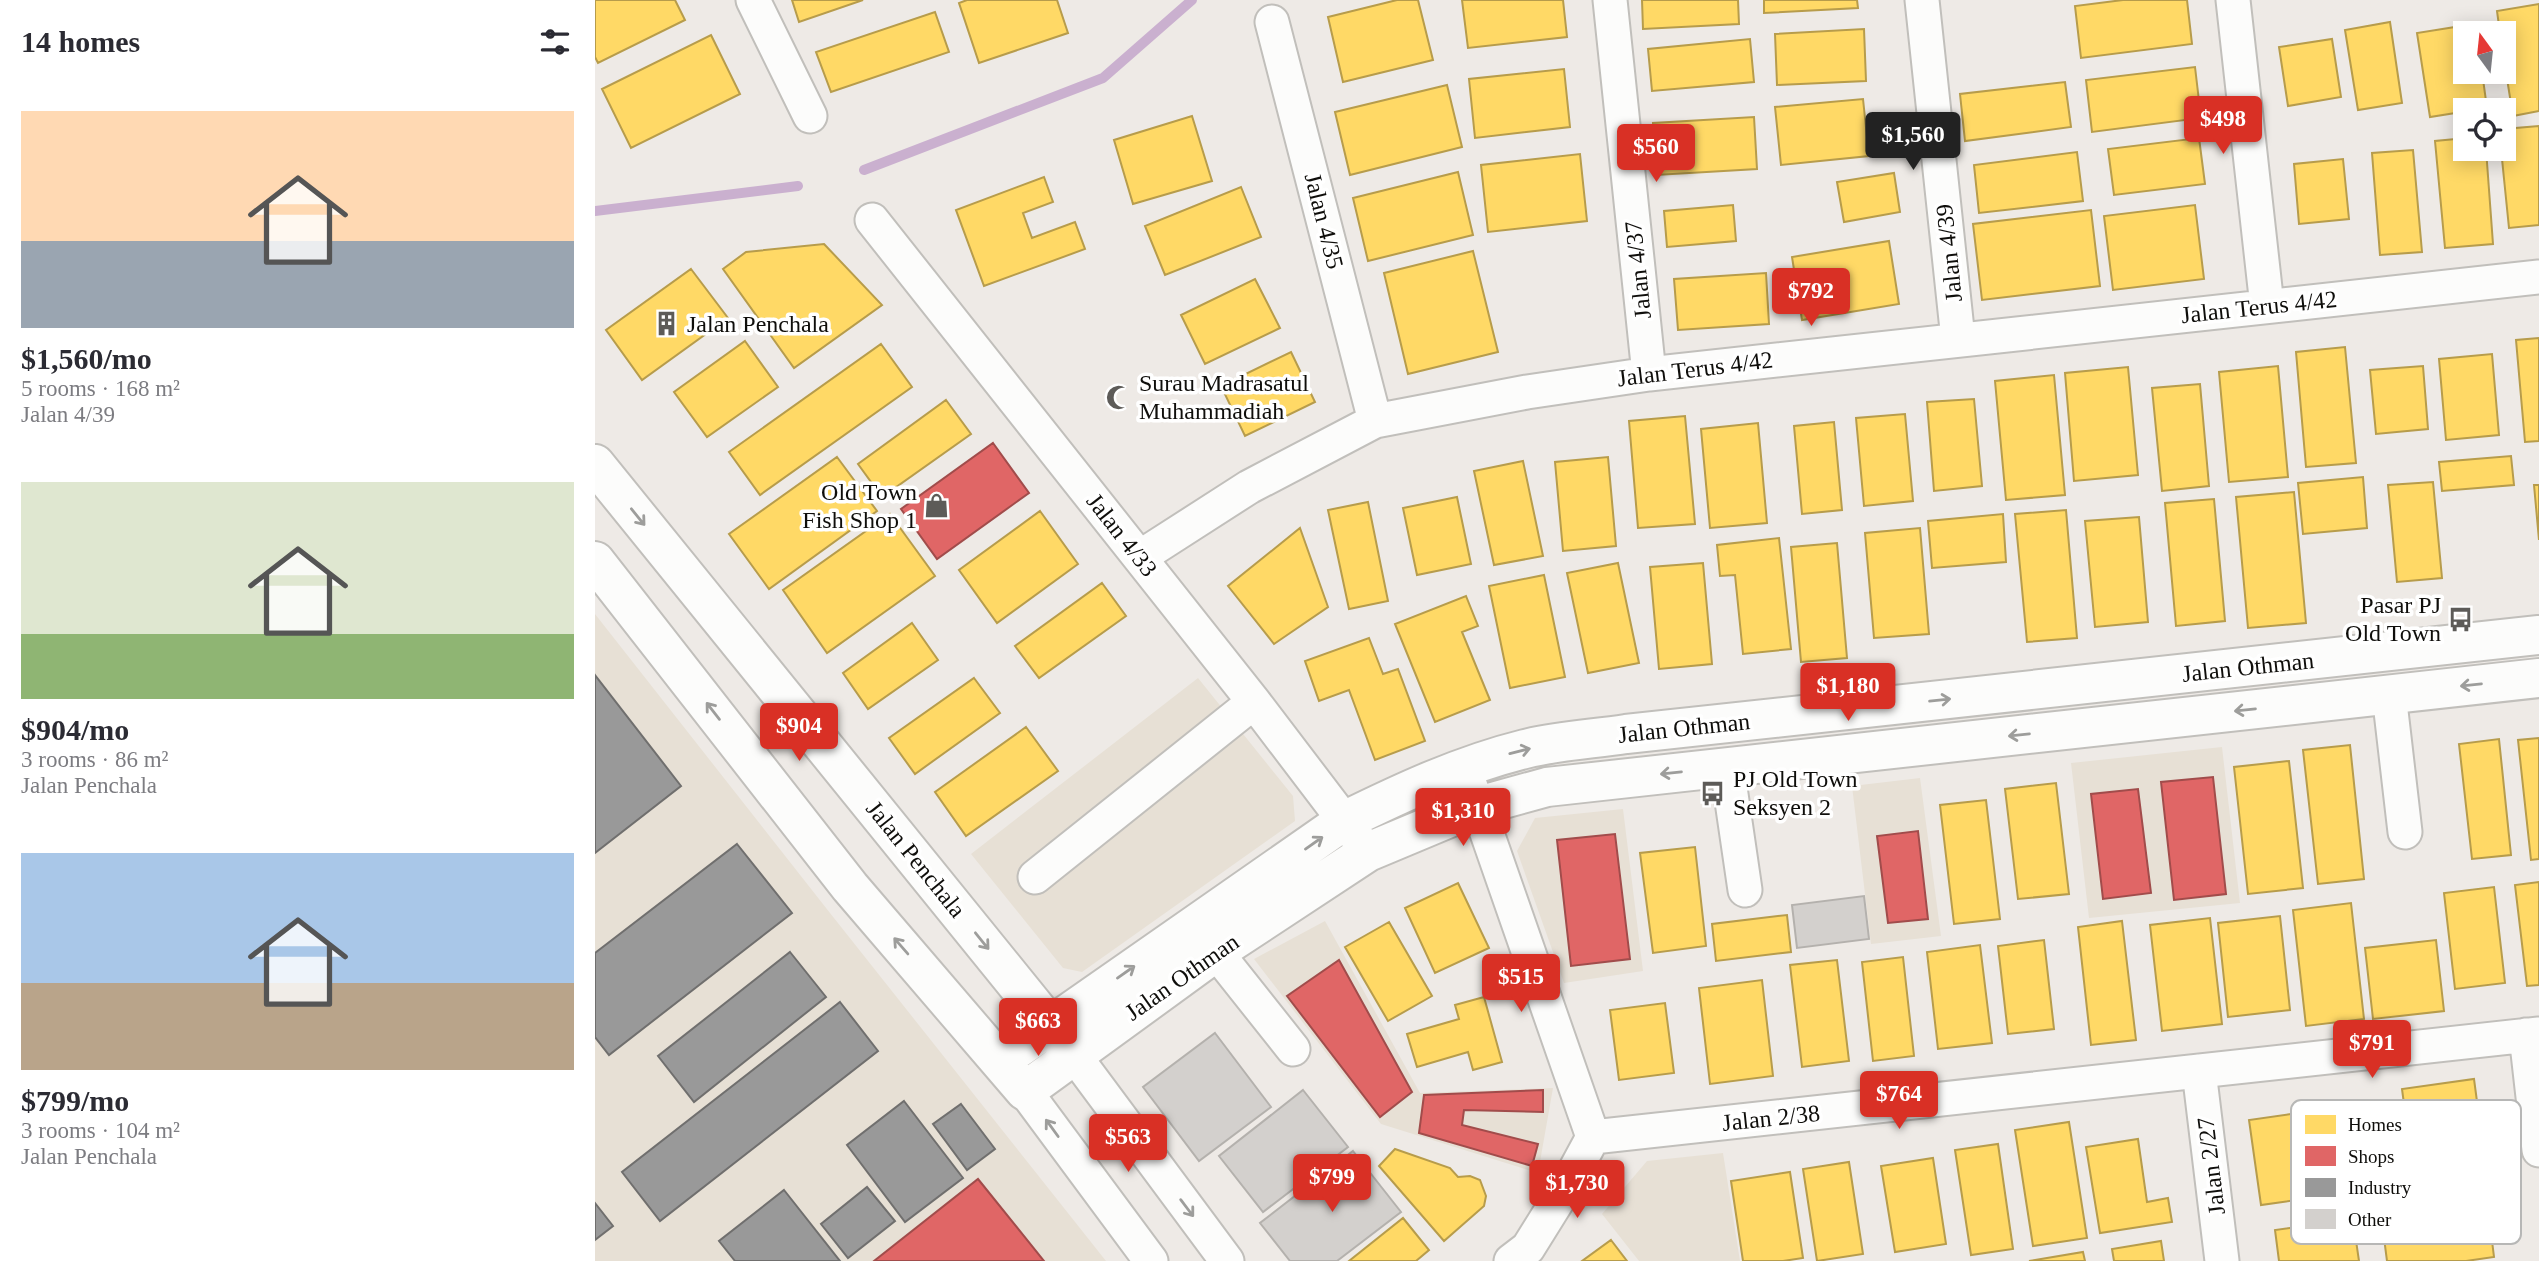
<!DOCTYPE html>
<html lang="en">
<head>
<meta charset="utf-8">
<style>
	:root { --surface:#fff; --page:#f7f7f7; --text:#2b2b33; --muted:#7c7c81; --accent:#d93025 }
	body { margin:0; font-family:Georgia,serif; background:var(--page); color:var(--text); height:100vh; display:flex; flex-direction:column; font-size:26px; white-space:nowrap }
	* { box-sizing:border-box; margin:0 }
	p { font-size:23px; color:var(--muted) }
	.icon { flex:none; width:38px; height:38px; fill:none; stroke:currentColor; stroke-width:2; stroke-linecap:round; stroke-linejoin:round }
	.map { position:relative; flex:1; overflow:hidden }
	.panel { display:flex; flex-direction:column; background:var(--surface); width:595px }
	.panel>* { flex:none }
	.needle { width:46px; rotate:345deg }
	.tools { position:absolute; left:1858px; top:21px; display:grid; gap:14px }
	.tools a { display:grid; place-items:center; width:63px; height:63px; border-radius:0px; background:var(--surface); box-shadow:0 4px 18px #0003; font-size:35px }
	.price { position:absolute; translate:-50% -60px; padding:0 16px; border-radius:7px; background:var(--accent); color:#fff; font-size:23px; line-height:46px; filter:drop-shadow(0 2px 4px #0008) }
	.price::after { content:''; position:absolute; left:50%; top:42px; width:21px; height:16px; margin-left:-10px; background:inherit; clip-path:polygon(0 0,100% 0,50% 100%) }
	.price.selected { background:#222; color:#fff }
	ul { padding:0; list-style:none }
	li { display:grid; align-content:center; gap:14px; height:371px; padding:0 21px }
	li span { display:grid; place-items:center; height:217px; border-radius:0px; color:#555 }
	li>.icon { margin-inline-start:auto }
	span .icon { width:126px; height:126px; fill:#fffc; stroke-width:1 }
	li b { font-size:30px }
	h2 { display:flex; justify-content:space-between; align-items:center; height:84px; padding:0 21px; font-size:30px }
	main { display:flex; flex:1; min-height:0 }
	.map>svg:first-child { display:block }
</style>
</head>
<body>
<main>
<section class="panel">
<h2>14 homes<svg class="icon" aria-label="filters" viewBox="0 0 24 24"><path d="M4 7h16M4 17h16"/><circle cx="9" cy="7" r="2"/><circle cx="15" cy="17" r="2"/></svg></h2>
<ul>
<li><span style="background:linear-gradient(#ffd9b3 60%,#9aa5b1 0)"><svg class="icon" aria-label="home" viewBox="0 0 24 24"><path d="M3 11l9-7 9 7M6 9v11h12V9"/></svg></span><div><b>$1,560/mo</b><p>5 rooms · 168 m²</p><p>Jalan 4/39</p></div></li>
<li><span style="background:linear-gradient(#dfe7d0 70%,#8fb573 0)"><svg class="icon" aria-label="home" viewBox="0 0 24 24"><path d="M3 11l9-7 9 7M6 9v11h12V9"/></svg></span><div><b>$904/mo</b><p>3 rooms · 86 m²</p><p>Jalan Penchala</p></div></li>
<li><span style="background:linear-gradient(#a9c7e8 60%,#b9a48a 0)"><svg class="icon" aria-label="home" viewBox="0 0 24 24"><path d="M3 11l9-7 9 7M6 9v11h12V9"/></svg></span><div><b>$799/mo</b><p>3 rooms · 104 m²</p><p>Jalan Penchala</p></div></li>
</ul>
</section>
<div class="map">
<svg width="1944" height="1261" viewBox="0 0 1944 1261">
	<rect width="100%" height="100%" fill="#eeeae6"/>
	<!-- built -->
	<path fill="#e7e0d5" d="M0,614L235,913L511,1261H0Z
		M603,678L698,796L700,821L487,972L468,968L376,854Z
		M1627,747L1645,903L1494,918L1476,763Z
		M1325,778L1346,936L1276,944L1257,786Z
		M1028,809L1048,971L969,983L922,851L940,818Z
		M730,921L825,1093L958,1088L943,1173L786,1124L659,959Z
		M1128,1153L1145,1261H1044L1007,1214L1052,1161Z"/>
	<!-- homes -->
	<path fill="#ffd966" stroke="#b79c4b" stroke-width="2" d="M0,0H80L90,20L3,63L0,57Z
		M197,0H268L204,22Z
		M372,0H462L473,33L384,63L364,3Z
		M802,0H823L838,60L748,82L733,17Z
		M867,0H968L972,37L873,48Z
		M1047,0H1143L1144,24L1048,29Z
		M1169,0H1262L1263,8L1169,13Z
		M1528,0H1592L1597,44L1486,58L1480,6Z
		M1944,4V111L1918,116L1909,60V33H1905L1902,11Z
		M340,12L354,52L236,92L221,52Z
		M1795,22L1807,103L1763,110L1750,30Z
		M1879,24L1881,33H1871V72H1887L1892,108L1835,117L1822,33Z
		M1269,29L1271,81L1182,85L1180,34Z
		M116,35L145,94L36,148L7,89Z
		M1155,39L1159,82L1057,91L1053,49Z
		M1737,39L1746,97L1693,106L1684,47Z
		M1600,67L1606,118L1497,132L1491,80Z
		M969,69L975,127L880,138L874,79Z
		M1470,82L1476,127L1370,141L1365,94Z
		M852,85L867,147L755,175L740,112Z
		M1268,99L1274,156L1186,165L1180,107Z
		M597,116L617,181L538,204L519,140Z
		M1159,117L1162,169L1061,175L1058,123Z
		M1944,126V225L1914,228L1906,149H1909V129Z
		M1604,138L1610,184L1519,195L1513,149Z
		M1871,138V149H1891L1898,244L1850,248L1840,141Z
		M1818,150L1827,252L1785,255L1777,153Z
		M1482,152L1488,201L1384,213L1379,165Z
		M985,154L992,221L893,232L886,165Z
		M1748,159L1754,219L1704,224L1699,164Z
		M863,172L878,235L773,261L758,198Z
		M1299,173L1305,212L1249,222L1242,182Z
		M449,177L458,202L428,213L437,238L480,222L490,249L389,286L361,210Z
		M646,187L666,237L570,275L550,226Z
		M1138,205L1141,241L1072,247L1069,211Z
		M1600,205L1609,279L1518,290L1509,216Z
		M1496,210L1505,286L1387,300L1378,224Z
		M1294,241L1304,304L1207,320L1197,257Z
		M229,244L287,305L199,368L128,269L151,252Z
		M878,251L903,352L813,374L789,273Z
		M96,269L133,318L47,380L11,330Z
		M1171,273L1174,324L1083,330L1079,279Z
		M660,279L685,328L610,364L586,315Z
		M1944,338V441L1930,442L1921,340Z
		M150,341L183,387L112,437L79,392Z
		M286,344L317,387L165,495L134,452Z
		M1750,347L1761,463L1711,467L1701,352Z
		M696,352L720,402L650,436L626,386Z
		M1897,354L1904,435L1851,440L1844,359Z
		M1683,366L1693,477L1634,482L1624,372Z
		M1828,366L1833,429L1781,434L1775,370Z
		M1533,367L1543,475L1479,481L1470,373Z
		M1459,375L1470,495L1411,500L1400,381Z
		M1605,384L1614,486L1567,491L1557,388Z
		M1379,399L1387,486L1339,491L1332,402Z
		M351,400L376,434L287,497L263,464Z
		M1310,414L1318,501L1269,506L1261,418Z
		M1090,416L1100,524L1043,528L1034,421Z
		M1239,422L1247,510L1207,514L1199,426Z
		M1163,423L1172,523L1115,528L1106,429Z
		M1916,456L1919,485L1847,491L1844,462Z
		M242,457L282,511L174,589L134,534Z
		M1013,457L1021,546L968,551L960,462Z
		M928,461L948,556L899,565L879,471Z
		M1768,477L1772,528L1708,534L1703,483Z
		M1838,482L1847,578L1802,582L1793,485Z
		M1939,485H1944V540Z
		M1699,492L1711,623L1653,628L1641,497Z
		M862,497L876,564L822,575L808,508Z
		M1619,499L1630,621L1581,626L1570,503Z
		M773,502L793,601L754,609L733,510Z
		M1471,510L1482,638L1432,642L1420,514Z
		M445,511L483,564L402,623L364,570Z
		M295,514L340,576L232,653L188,590Z
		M1408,514L1411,562L1337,568L1333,521Z
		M1544,517L1553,622L1500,627L1490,521Z
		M705,528L733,607L679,644L633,586Z
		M1325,528L1334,634L1279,638L1270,533Z
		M1184,538L1196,649L1148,654L1140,575L1125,576L1122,545Z
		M1242,543L1252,658L1206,662L1196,547Z
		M1023,563L1044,663L993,673L972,573Z
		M1108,563L1117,664L1064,669L1055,567Z
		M949,575L970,677L915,688L894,586Z
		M507,583L531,616L444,678L420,646Z
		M871,596L883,626L867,632L895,700L840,722L800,624Z
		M317,623L343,660L273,709L248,673Z
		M774,638L788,674L803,669L830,741L780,760L754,690L724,701L710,661Z
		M379,678L405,713L320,774L294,738Z
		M431,727L463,771L371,836L340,792Z
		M1944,738V859L1936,860L1923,740Z
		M1904,739L1916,855L1877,859L1864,744Z
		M1755,745L1769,879L1723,884L1708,750Z
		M1694,761L1708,888L1653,894L1639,767Z
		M1461,783L1474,894L1423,899L1410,789Z
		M1391,800L1405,919L1359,924L1345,805Z
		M1100,847L1111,946L1058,953L1045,853Z
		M1944,882V985L1932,986L1920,885Z
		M863,883L894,948L840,973L810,908Z
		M1899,887L1910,983L1860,989L1849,893Z
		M1756,903L1769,1019L1711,1026L1698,910Z
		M1192,915L1196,952L1121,961L1117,924Z
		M1685,916L1695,1010L1633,1017L1623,923Z
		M1615,918L1627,1024L1567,1031L1555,925Z
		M1527,921L1541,1040L1496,1045L1483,927Z
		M794,922L837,996L793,1021L750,947Z
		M1449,940L1459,1029L1413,1034L1403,946Z
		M1841,940L1849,1011L1778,1019L1770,948Z
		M1385,945L1397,1043L1343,1049L1332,952Z
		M1308,957L1319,1056L1278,1061L1267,962Z
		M1242,960L1254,1061L1207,1067L1195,965Z
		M1167,980L1178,1076L1115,1084L1104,988Z
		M889,997L907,1062L878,1070L873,1052L822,1067L812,1034L864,1019L860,1005Z
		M1070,1003L1079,1073L1024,1080L1015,1010Z
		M1879,1079L1893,1184L1821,1194L1807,1089Z
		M1703,1113L1715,1198L1666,1205L1654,1120Z
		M1474,1122L1492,1238L1438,1246L1420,1130Z
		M1543,1139L1552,1202L1573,1198L1577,1222L1505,1233L1491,1147Z
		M1403,1144L1418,1249L1376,1255L1360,1150Z
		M800,1149L855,1168L863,1177L875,1176L885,1180L891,1196L889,1206L849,1241L784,1166Z
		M1338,1158L1351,1244L1300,1252L1286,1166Z
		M1254,1162L1268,1254L1222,1261L1208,1169Z
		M1195,1172L1208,1258L1188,1261H1148L1136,1181Z
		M1892,1201L1899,1257L1871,1261H1792L1786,1215Z
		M808,1218L834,1250L821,1261H754Z
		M1758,1220L1764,1261H1684L1680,1230Z
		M1016,1240L1032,1261H987Z
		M1566,1241L1569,1261H1519L1517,1249Z
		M1488,1252L1490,1261H1434Z"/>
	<!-- shops -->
	<path fill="#e06666" stroke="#a14c4b" stroke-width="2" d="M398,443L434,493L342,559L306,509Z
		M1618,777L1631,894L1579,900L1566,782Z
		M1543,789L1556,893L1508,899L1496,794Z
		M1323,831L1333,919L1293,923L1282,836Z
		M1020,834L1035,959L976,966L962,840Z
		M744,960L817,1092L785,1117L692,996Z
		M948,1090V1112L869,1110L867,1125L943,1144L937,1166L824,1133L829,1095Z
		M383,1179L449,1261H279Z"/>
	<!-- industry -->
	<path fill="#999" stroke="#706f6e" stroke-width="2" d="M0,675L86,786L0,853Z
		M142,844L197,913L14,1055L0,1037V953Z
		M195,952L231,997L99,1102L63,1056Z
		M245,1002L283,1051L65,1221L27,1172Z
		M309,1101L368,1178L310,1222L252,1145Z
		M366,1104L400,1149L372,1170L338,1124Z
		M272,1187L300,1221L253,1258L226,1224Z
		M189,1190L245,1261H140L124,1241Z
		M0,1203L18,1226L0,1240Z"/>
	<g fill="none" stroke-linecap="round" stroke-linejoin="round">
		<!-- stream -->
		<path stroke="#cab0cf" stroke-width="10" d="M269,170L508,78L597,0
			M0,211L203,186"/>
	</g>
	<!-- building -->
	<path fill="#d3d0cd" stroke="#b4b1ad" stroke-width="2" d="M1269,896L1274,939L1202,948L1197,905Z
		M620,1033L676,1107L604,1161L548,1087Z
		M708,1090L753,1147L668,1212L624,1156Z
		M758,1151L806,1212L742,1261H695L665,1223Z"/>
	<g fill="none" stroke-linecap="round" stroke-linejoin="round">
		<defs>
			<path id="minor" d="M158,0L215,116
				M1015,0L1054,374
				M1327,0L1363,339
				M1638,0L1672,306
				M677,22L780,421
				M277,220L659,702L764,840
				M545,557L654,487L780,421L932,392L1054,374L1944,277
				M1794,694L1810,832
				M869,767L998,1137L971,1187L933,1248L916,1261
				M1132,767L1150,890
				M440,877L659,702
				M621,952L698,1049
				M1931,1035L1944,1150
				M479,1055L632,1261
				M1604,1071L1627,1261
				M430,1091L556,1261
				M998,1137L1944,1034"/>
			<path id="major" d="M0,464L470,1044
				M0,561L255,887L430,1091L621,952L773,852L883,806L952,787L1944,678
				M405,1061L749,821C808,792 866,765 930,749C962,741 998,739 1031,734L1944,635"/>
		</defs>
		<!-- minor casing -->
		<use href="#minor" stroke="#c1bfbb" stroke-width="37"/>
		<!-- major casing -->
		<use href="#major" stroke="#c1bfbb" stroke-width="42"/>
		<!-- minor -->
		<use href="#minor" stroke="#fcfcfb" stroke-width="33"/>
		<!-- major -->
		<use href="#major" stroke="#fcfcfb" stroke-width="38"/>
	</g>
	<!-- one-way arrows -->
	<defs><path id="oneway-shaft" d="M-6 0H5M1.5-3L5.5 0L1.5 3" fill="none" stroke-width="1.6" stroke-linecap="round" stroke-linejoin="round" transform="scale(1.75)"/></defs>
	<g stroke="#9d9d9b">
		<use href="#oneway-shaft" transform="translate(43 517) rotate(51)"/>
		<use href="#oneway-shaft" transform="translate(1876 685) rotate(174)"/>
		<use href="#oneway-shaft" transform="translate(1345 700) rotate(-6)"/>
		<use href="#oneway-shaft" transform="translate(1650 710) rotate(174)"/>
		<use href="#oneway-shaft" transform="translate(118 711) rotate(-128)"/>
		<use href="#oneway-shaft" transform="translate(1424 735) rotate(174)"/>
		<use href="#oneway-shaft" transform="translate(925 751) rotate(-14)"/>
		<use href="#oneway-shaft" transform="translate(1076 773) rotate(174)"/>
		<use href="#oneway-shaft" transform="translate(719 843) rotate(-35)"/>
		<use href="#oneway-shaft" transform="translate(387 941) rotate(51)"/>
		<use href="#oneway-shaft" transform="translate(306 946) rotate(-131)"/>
		<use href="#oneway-shaft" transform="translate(531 972) rotate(-35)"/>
		<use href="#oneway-shaft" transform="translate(457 1128) rotate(-126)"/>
		<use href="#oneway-shaft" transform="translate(592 1208) rotate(53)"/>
	</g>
	<!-- icons -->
	<defs>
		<symbol id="building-bare" viewBox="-9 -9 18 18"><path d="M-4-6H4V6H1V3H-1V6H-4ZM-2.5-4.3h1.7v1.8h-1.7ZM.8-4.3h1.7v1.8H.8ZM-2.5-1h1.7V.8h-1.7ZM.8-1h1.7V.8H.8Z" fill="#5d5b58" stroke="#fff" stroke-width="2.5" paint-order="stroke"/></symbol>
		<symbol id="mosque-bare" viewBox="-9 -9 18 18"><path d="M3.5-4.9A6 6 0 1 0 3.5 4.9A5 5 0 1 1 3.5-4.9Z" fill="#5d5b58" stroke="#fff" stroke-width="2.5" paint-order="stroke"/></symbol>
		<symbol id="shop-bare" viewBox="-9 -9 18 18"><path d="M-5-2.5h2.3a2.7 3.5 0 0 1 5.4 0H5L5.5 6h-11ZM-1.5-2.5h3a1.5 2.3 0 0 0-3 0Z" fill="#5d5b58" stroke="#fff" stroke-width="2.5" paint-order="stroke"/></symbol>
		<symbol id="bus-bare" viewBox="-9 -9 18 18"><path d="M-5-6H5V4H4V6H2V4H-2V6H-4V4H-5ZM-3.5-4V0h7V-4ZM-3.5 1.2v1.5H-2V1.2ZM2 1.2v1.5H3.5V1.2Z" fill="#5d5b58" stroke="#fff" stroke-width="2.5" paint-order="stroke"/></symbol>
	</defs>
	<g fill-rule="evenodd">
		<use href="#building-bare" x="54" y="306" width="35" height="35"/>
		<use href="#mosque-bare" x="506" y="380" width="35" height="35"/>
		<use href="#shop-bare" x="324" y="488" width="35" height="35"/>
		<use href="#bus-bare" x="1848" y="602" width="35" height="35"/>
		<use href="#bus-bare" x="1100" y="776" width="35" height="35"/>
	</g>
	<g text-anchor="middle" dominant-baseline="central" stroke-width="7" stroke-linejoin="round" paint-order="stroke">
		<!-- street labels -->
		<g font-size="24" fill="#0f0e0b" stroke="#fff">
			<text transform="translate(729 221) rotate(76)">Jalan 4/35</text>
			<text transform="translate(1354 253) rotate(-96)">Jalan 4/39</text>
			<text transform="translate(1043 270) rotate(-96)">Jalan 4/37</text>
			<text transform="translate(1664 307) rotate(-6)">Jalan Terus 4/42</text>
			<text transform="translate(1100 369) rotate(-7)">Jalan Terus 4/42</text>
			<text transform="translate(527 535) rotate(52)">Jalan 4/33</text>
			<text transform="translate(1653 667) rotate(-6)">Jalan Othman</text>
			<text transform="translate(1089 728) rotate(-6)">Jalan Othman</text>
			<text transform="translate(321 859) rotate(51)">Jalan Penchala</text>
			<text transform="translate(587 977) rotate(-35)">Jalan Othman</text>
			<text transform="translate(1176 1118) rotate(-6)">Jalan 2/38</text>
			<text transform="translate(1616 1166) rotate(-97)">Jalan 2/27</text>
		</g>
		<!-- poi labels -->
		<g font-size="24" fill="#0f0e0b" stroke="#fff" text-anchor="start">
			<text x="92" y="324">Jalan Penchala</text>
			<text x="544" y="383">Surau Madrasatul<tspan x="544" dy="28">Muhammadiah</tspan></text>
			<text x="322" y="492" text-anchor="end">Old Town<tspan x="322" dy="28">Fish Shop 1</tspan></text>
			<text x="1846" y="605" text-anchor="end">Pasar PJ<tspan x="1846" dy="28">Old Town</tspan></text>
			<text x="1138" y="779">PJ Old Town<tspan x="1138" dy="28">Seksyen 2</tspan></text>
		</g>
	</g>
	<!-- legend -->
	<rect x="1696" y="1100" width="230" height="144" rx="10" fill="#fff" stroke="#b7b7b6" stroke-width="2"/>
	<rect x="1710" y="1115" width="31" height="19" fill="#ffd966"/>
	<rect x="1710" y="1146" width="31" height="20" fill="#e06666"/>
	<rect x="1710" y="1178" width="31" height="19" fill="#999"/>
	<rect x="1710" y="1209" width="31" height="20" fill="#d3d0cd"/>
	<g font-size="19" fill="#0f0e0b">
		<text x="1753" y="1131">Homes</text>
		<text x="1753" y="1163">Shops</text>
		<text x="1753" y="1194">Industry</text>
		<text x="1753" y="1226">Other</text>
	</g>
</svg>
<div class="tools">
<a><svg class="needle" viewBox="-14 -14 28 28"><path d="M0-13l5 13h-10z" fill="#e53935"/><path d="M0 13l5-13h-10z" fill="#7c7c81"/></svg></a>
<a><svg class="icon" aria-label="locate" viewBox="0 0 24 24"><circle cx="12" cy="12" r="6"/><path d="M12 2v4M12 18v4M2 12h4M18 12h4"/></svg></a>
</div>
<b class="price" style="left:1628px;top:156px">$498</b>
<b class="price selected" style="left:1318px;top:172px">$1,560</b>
<b class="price" style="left:1061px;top:184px">$560</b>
<b class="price" style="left:1216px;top:328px">$792</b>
<b class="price" style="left:1253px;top:723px">$1,180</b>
<b class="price" style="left:204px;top:763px">$904</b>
<b class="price" style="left:868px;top:848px">$1,310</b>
<b class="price" style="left:926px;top:1014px">$515</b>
<b class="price" style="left:443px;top:1058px">$663</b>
<b class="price" style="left:1777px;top:1080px">$791</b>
<b class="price" style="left:1304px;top:1131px">$764</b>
<b class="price" style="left:533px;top:1174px">$563</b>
<b class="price" style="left:737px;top:1214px">$799</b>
<b class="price" style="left:982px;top:1220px">$1,730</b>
</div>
</main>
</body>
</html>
